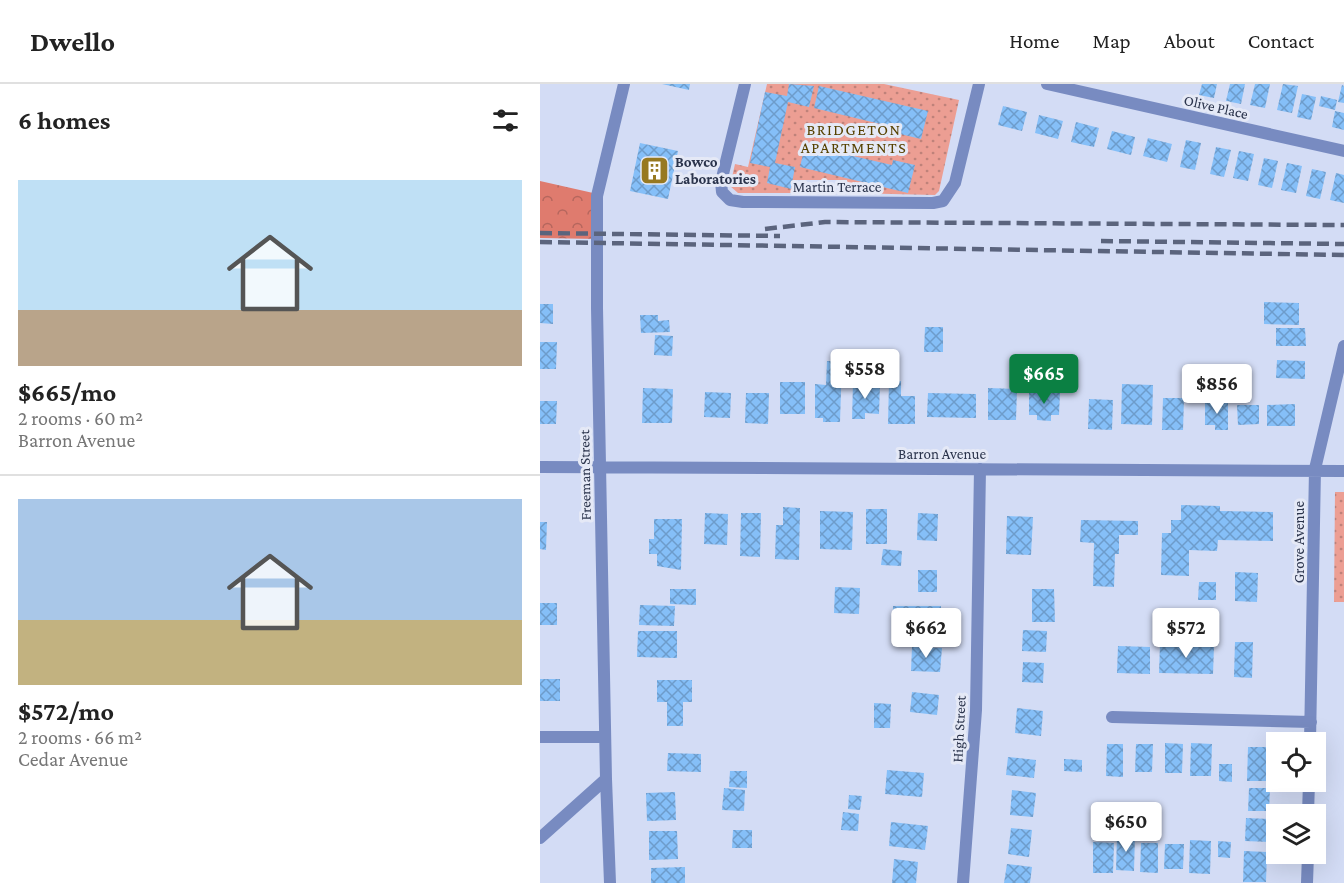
<!DOCTYPE html>
<html lang="en">
<head>
<meta charset="utf-8">
<style>
	:root { --surface:#fff; --page:#f2f2f2; --text:#222; --muted:#767676; --line:#e0e0e0; --accent:#0b8043 }
	body { margin:0; font-family:"Crimson Pro",serif; background:var(--page); color:var(--text); height:100vh; display:flex; flex-direction:column; font-size:22px; white-space:nowrap }
	* { box-sizing:border-box; margin:0 }
	p { font-size:20px; color:var(--muted) }
	.icon { flex:none; width:33px; height:33px; fill:none; stroke:currentColor; stroke-width:2; stroke-linecap:round; stroke-linejoin:round }
	.map { position:relative; flex:1; overflow:hidden }
	.drawer { display:flex; flex-direction:column; background:var(--surface); width:540px }
	.drawer>* { flex:none }
	.tools { position:absolute; left:726px; top:648px; display:grid; gap:12px }
	.tools a { display:grid; place-items:center; width:60px; height:60px; border-radius:0px; background:var(--surface); box-shadow:0 6px 24px #0002; font-size:30px }
	.price { position:absolute; translate:-50% -51px; padding:0 14px; border-radius:6px; background:#fff; color:#222; font-size:20px; line-height:39px; filter:drop-shadow(0 2px 3px #0008) }
	.price::after { content:''; position:absolute; left:50%; top:36px; width:18px; height:14px; margin-left:-9px; background:inherit; clip-path:polygon(0 0,100% 0,50% 100%) }
	.price.on { background:var(--accent); color:#fff }
	ul { padding:0; list-style:none }
	li { display:grid; align-content:center; gap:12px; height:318px; padding:0 18px }
	li+li { border-top:2px solid var(--line) }
	li span { display:grid; place-items:center; height:186px; border-radius:0px; color:#555 }
	li>.icon { margin-inline-start:auto }
	span .icon { width:108px; height:108px; fill:#fffc; stroke-width:1 }
	li b { font-size:26px }
	h2 { display:flex; justify-content:space-between; align-items:center; height:72px; padding:0 18px; font-size:26px }
	header { display:flex; align-items:center; gap:36px; box-sizing:border-box; height:84px; padding:0 30px; background:var(--surface); border-bottom:2px solid var(--line) }
	header strong { font-size:28px }
	nav { display:flex; gap:33px; margin-inline-start:auto; font-size:21px }
	main { display:flex; flex:1; min-height:0 }
	.map>svg:first-child { display:block }
</style>
</head>
<body>
<header>
<strong>Dwello</strong>
<nav><a>Home</a><a>Map</a><a>About</a><a>Contact</a></nav>
</header>
<main>
<section class="drawer">
<h2>6 homes<svg class="icon" aria-label="filters" viewBox="0 0 24 24"><path d="M4 7h16M4 17h16"/><circle cx="9" cy="7" r="2"/><circle cx="15" cy="17" r="2"/></svg></h2>
<ul>
<li><span style="background:linear-gradient(#bfe0f5 70%,#b9a48a 0)"><svg class="icon" aria-label="home" viewBox="0 0 24 24"><path d="M3 11l9-7 9 7M6 9v11h12V9"/></svg></span><div><b>$665/mo</b><p>2 rooms · 60 m²</p><p>Barron Avenue</p></div></li>
<li><span style="background:linear-gradient(#a9c7e8 65%,#c2b280 0)"><svg class="icon" aria-label="home" viewBox="0 0 24 24"><path d="M3 11l9-7 9 7M6 9v11h12V9"/></svg></span><div><b>$572/mo</b><p>2 rooms · 66 m²</p><p>Cedar Avenue</p></div></li>
</ul>
</section>
<div class="map">
<svg width="804" height="799" viewBox="0 0 804 799">
	<defs>
		<pattern id="grass-dots" width="8" height="8" patternUnits="userSpaceOnUse" patternTransform="scale(1.5)"><rect width="8" height="8" fill="#ec9e93"/><path d="M2 2h.1M6 6h.1" fill="none" stroke="#bf827a" stroke-width="1.8" stroke-linecap="round"/></pattern>
		<pattern id="forest-crowns" width="20" height="18" patternUnits="userSpaceOnUse" patternTransform="scale(1.5)"><rect width="20" height="18" fill="#df7b6e"/><path d="M2 6a3 3 0 1 1 6 0M12 15a3 3 0 1 1 6 0" fill="none" stroke="#b5665d"/></pattern>
		<pattern id="building-cross-hatch" width="8" height="8" patternUnits="userSpaceOnUse" patternTransform="scale(1.5)"><rect width="8" height="8" fill="#85bff8"/><path d="M0 0l8 8M0 8l8-8" fill="none" stroke="#6d9ccb"/></pattern>
	</defs>
	<rect width="100%" height="100%" fill="#d3dcf5"/>
	<!-- grass -->
	<path fill="url(#grass-dots)" d="M227,0H344L419,16L399,107L395,111L308,109L307,96H257L256,109H198L190,102L195,80L208,83Z
		M795,408H804V518H794Z"/>
	<!-- forest -->
	<path fill="url(#forest-crowns)" d="M0,97L62,111L58,155L0,154Z"/>
	<!-- building -->
	<path fill="url(#building-cross-hatch)" d="M122,0H150L149,6Z
		M249,0L274,2L269,23L248,18L235,79L255,83L251,105L227,99L230,83L210,79L225,8L247,12Z
		M662,0H677L674,14L659,11Z
		M690,0H705L701,20L686,17Z
		M715,0H730L725,24L710,21Z
		M743,0L758,2L752,29L737,26Z
		M802,1L804,2V19L798,18Z
		M279,2L388,27L381,55L360,50L361,45L274,24Z
		M762,10L776,13L771,36L757,33Z
		M781,12L797,16L795,26L779,22Z
		M463,22L487,28L482,47L458,41Z
		M795,27L804,29V46L792,43Z
		M499,31L523,37L518,55L495,49Z
		M536,38L559,44L554,63L531,58Z
		M572,47L595,53L591,71L567,65Z
		M608,54L632,60L627,78L603,72Z
		M646,56L661,59L655,86L640,83Z
		M100,59L138,67L128,115L90,107Z
		M265,61L352,81L353,76L375,81L368,109L260,83Z
		M676,63L691,66L684,93L670,90Z
		M699,67L714,70L708,97L693,94Z
		M724,74L738,77L732,104L718,101Z
		M747,79L762,82L756,109L741,106Z
		M772,85L786,88L780,115L766,112Z
		M796,89L804,91V119L790,116Z
		M724,218L759,219V241L724,240Z
		M0,220H13V240L0,239Z
		M100,231H118V237L129,236L130,248L101,249Z
		M385,243H403V268H384Z
		M736,244H765L766,262H736Z
		M115,251L133,252L132,272L114,271Z
		M0,258H17L16,285H0Z
		M311,275H328L327,290H310Z
		M737,276L765,277V295L736,294Z
		M287,277H302L300,338H283V334H275V300L286,301Z
		M349,297H361V312H375V340H348Z
		M240,298H265V330H240Z
		M313,299H340L339,330L325,329V335H312Z
		M582,300L613,301L612,341L581,340Z
		M103,304L133,305L132,339H102Z
		M448,304L477,305L476,336H448Z
		M165,308L191,309L190,334L164,333Z
		M489,308H520L519,331H511V337L497,336V331H489Z
		M206,309H229L228,340L205,339Z
		M388,309L436,310V334L387,333Z
		M623,314H644L643,346H622Z
		M549,315L573,316L572,346L548,345Z
		M0,317H17L16,340H0Z
		M665,318L688,319V346H675V341H665Z
		M755,320V342H727V321Z
		M697,321H719V340L698,341Z
		M641,421L680,422V427L733,428V457L678,456L677,467L649,466V492L621,491L622,449H631V436H641Z
		M243,423L260,424L259,476L235,475L236,441H243Z
		M326,425H347V460H326Z
		M280,427L313,428L312,466L280,465Z
		M165,429L188,430L187,461L164,460Z
		M201,429H221L220,473L200,472Z
		M378,429L398,430L397,457L377,456Z
		M467,432L493,433L491,471L466,470Z
		M114,435H142L141,486L117,482V470H109V455H114Z
		M541,436L598,437V451H579V470H575L574,503L553,502L554,459L540,458Z
		M0,438H7L6,466L0,465Z
		M343,465L362,467L361,482L341,481Z
		M378,486H397V508H378Z
		M695,488L718,489L717,518L695,517Z
		M659,498H676V516H658Z
		M295,503L320,504L319,530L294,529Z
		M130,505H156V521L130,520Z
		M492,505H514L515,538H492Z
		M0,519H17V541H0Z
		M100,521L135,522L134,542L99,541Z
		M353,522H401V555H353Z
		M483,546L507,547L506,568L482,567Z
		M98,547H137V574L97,573Z
		M695,558H713L712,594L694,593Z
		M620,560L674,562L673,590L619,589Z
		M578,562L610,563V590L577,589Z
		M372,563L402,564L400,588L371,587Z
		M483,578L504,579L503,599L482,598Z
		M0,595H20V617H0Z
		M117,596H152V618H143V642H127V618H117Z
		M372,608L399,611L397,631L370,628Z
		M334,619L351,620L350,644H334Z
		M477,624L503,627L501,652L475,649Z
		M625,659L643,660L642,689H625Z
		M651,659L672,660L671,692H650Z
		M567,660H583V693L566,692Z
		M596,660H613L612,688H595Z
		M708,663H731L730,697H707Z
		M128,669L161,670V688L127,687Z
		M468,673L496,676L494,694L466,691Z
		M524,675L542,676V688L524,687Z
		M679,680H692V698L679,697Z
		M347,686L384,689L382,713L345,710Z
		M190,687H207V704L189,703Z
		M184,704L205,706L204,727L182,726Z
		M709,704H730L729,727H708Z
		M472,706L496,709L493,733L470,731Z
		M135,708L136,736L107,737L106,709Z
		M309,711L322,712L320,726L308,725Z
		M303,728L319,730L318,747L301,746Z
		M706,734L730,735V758L705,757Z
		M351,738L388,742L385,766L349,762Z
		M471,744L492,746L489,773L468,770Z
		M193,746H212V764H192Z
		M109,747H137L138,775L109,776Z
		M577,751H595L594,787L576,786Z
		M650,756L671,757L670,790L649,789Z
		M678,757L691,758L690,774L678,773Z
		M553,758L574,759L573,789H553Z
		M601,759H618V789L600,788Z
		M625,760H644L643,785H624Z
		M704,767L727,768L726,798H703Z
		M354,775L378,778L376,799H352Z
		M467,780L492,783L490,799H464Z
		M145,783V799H111V784Z"/>
	<g fill="none" stroke-linecap="round" stroke-linejoin="round">
		<!-- street -->
		<path stroke="#788bc1" stroke-width="12" d="M205,0L181,98L182,108L190,116L203,118L393,119L403,117L415,99L439,0
			M507,0L804,67
			M0,383L804,387
			M572,633L771,638
			M0,653H65
			M770,658L775,385L804,262
			M66,695L70,799
			M768,730L769,698
			M0,754L66,695L57,224V112L84,0
			M423,799L436,626L440,385
			M767,799L768,770"/>
		<!-- rail -->
		<path stroke="#5b647d" stroke-width="4.5" stroke-dasharray="12 6" stroke-linecap="butt" d="M225,145L285,138L804,141
			M0,149L240,152
			M561,157L804,160
			M0,158L804,171"/>
	</g>
	<!-- icons -->
	<defs>
		<symbol id="building-square" viewBox="-11 -11 22 22"><rect x="-9" y="-9" width="18" height="18" rx="4" fill="#977921" stroke="#e5e9f6"/><path d="M-4-6H4V6H1V3H-1V6H-4ZM-2.5-4.3h1.7v1.8h-1.7ZM.8-4.3h1.7v1.8H.8ZM-2.5-1h1.7V.8h-1.7ZM.8-1h1.7V.8H.8Z" fill="#fff"/></symbol>
	</defs>
	<g fill-rule="evenodd">
		<use href="#building-square" x="98" y="70" width="33" height="33"/>
	</g>
	<g text-anchor="middle" dominant-baseline="central" stroke-width="6" stroke-linejoin="round" paint-order="stroke">
		<!-- street labels -->
		<g font-size="15" fill="#2b344c" stroke="#e5e9f6">
			<text transform="translate(676 23) rotate(13)">Olive Place</text>
			<text x="297" y="103">Martin Terrace</text>
			<text x="402" y="370">Barron Avenue</text>
			<text transform="translate(45 391) rotate(-91)">Freeman Street</text>
			<text transform="translate(759 458) rotate(-90)">Grove Avenue</text>
			<text transform="translate(419 645) rotate(-87)">High Street</text>
		</g>
		<!-- poi labels -->
		<g font-size="15" font-weight="bold" fill="#2b344c" stroke="#e5e9f6" text-anchor="start">
			<text x="135" y="78">Bowco<tspan x="135" dy="17">Laboratories</tspan></text>
		</g>
		<!-- neighbourhood labels -->
		<g font-size="16" letter-spacing="1.5" fill="#564100" stroke="#e5e9f6">
			<text x="314" y="45">BRIDGETON<tspan x="314" dy="18">APARTMENTS</tspan></text>
		</g>
	</g>
</svg>
<div class="tools">
<a><svg class="icon" aria-label="locate" viewBox="0 0 24 24"><circle cx="12" cy="12" r="6"/><path d="M12 2v4M12 18v4M2 12h4M18 12h4"/></svg></a>
<a><svg class="icon" aria-label="layers" viewBox="0 0 24 24"><path d="M12 4l9 5-9 5-9-5zM3 14l9 5 9-5"/></svg></a>
</div>
<b class="price" style="left:325px;top:316px">$558</b>
<b class="price on" style="left:504px;top:321px">$665</b>
<b class="price" style="left:677px;top:331px">$856</b>
<b class="price" style="left:386px;top:575px">$662</b>
<b class="price" style="left:646px;top:575px">$572</b>
<b class="price" style="left:586px;top:769px">$650</b>
</div>
</main>
</body>
</html>
